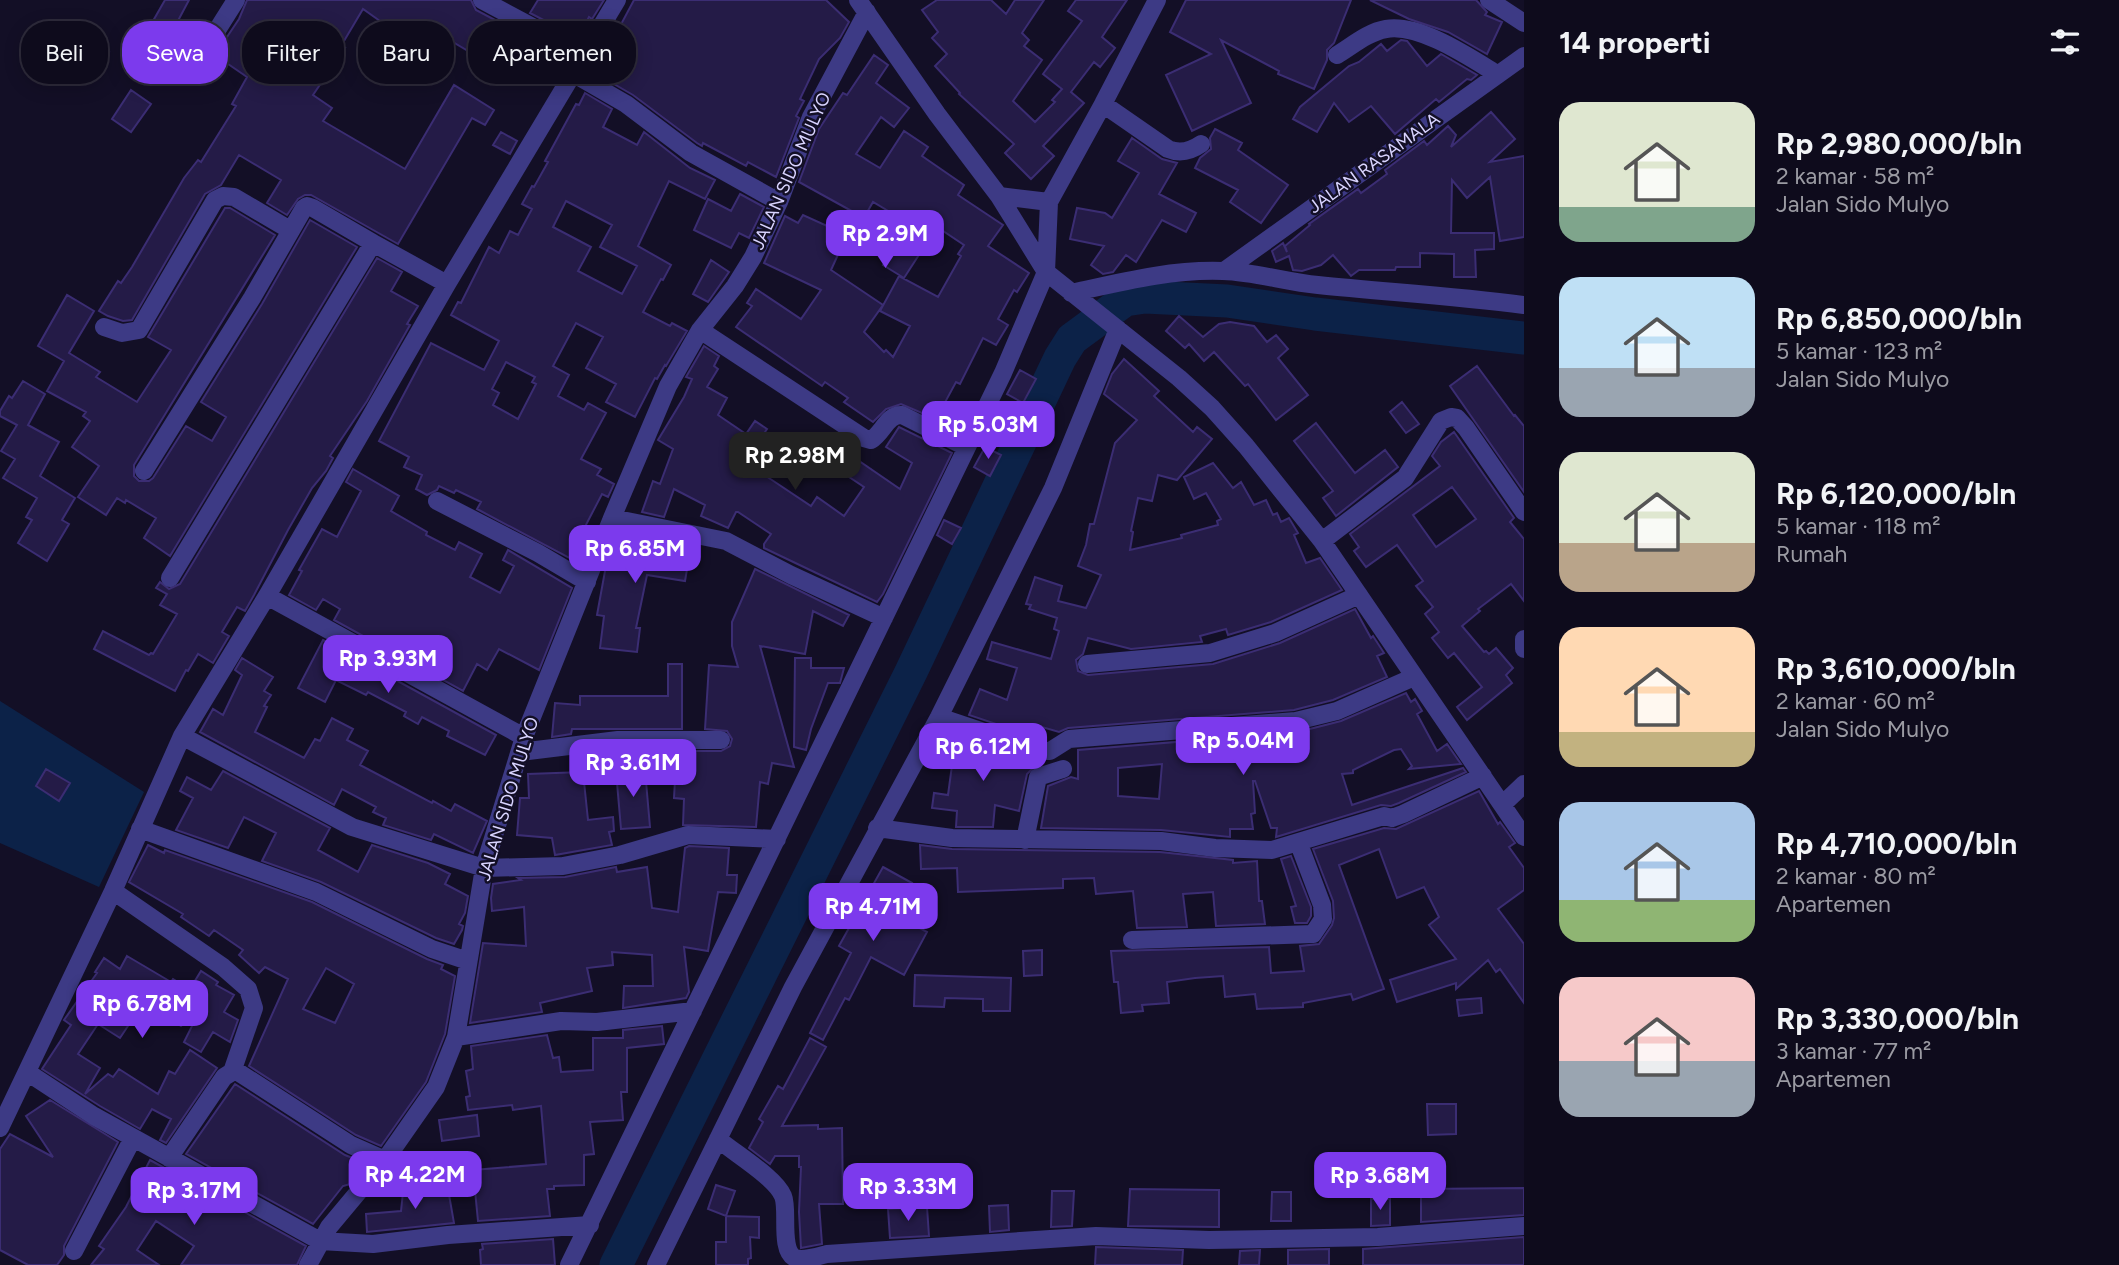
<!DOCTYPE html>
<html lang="id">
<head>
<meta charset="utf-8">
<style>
	:root { --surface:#0e0b1c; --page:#1c1929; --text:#f1f3f6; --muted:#9b9ba3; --line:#2e2b3b; --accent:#7c3aed }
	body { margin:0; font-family:Figtree,sans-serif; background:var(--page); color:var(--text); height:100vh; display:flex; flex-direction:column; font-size:26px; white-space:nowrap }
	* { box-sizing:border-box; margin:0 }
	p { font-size:23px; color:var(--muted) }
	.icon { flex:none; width:38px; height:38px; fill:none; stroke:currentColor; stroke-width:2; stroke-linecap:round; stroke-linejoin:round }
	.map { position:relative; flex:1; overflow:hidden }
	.details { display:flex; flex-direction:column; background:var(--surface); width:595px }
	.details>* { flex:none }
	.top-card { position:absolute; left:21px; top:21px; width:665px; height:63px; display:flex; gap:14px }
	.price { position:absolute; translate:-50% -60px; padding:0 16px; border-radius:14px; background:var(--accent); color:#fff; font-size:23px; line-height:46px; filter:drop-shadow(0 2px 4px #0008) }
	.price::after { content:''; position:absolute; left:50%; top:42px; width:21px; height:16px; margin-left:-10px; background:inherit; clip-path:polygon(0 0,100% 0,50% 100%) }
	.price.selected { background:#222; color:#fff }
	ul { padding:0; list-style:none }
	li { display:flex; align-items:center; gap:21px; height:175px; padding:0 35px }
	li span { display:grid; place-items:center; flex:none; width:196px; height:140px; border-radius:21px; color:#555 }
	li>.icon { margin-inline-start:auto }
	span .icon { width:84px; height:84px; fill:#fffc; stroke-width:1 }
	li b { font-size:30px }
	h2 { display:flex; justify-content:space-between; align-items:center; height:84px; padding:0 35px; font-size:30px }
	.tag { padding:0 24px; border-radius:28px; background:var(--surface); box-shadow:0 4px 18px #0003,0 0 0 2px var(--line); font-size:24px; line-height:63px }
	.tag.selected { background:var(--accent); color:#fff }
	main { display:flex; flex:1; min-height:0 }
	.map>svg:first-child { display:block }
</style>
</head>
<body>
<main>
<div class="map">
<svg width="1524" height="1265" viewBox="0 0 1524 1265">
	<rect width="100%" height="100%" fill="#130f26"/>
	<!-- water -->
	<path fill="#0c2248" d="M0,701L144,792L99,887L0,843Z"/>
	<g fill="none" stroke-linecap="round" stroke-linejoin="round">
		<!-- river -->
		<path stroke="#0c2248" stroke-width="33" d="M616,1265L911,672L1060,358L1072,339L1125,300L1145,297L1227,301L1315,314L1524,338"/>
	</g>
	<!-- building -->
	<path fill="#241b47" stroke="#3b2d73" stroke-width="2" fill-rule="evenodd" d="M165,0H189L172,32L153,21Z
		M247,0H471L476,10L495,20L475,55L441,35L431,50L390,23L387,26L363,9L341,46L345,48L313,95L332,108L323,121L405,169L454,85L494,110L485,125L472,118L398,244L311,195H305L298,199L287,215L267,203L281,180L239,155L221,185L205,194L132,320L123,321L108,316L99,311L118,281L121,283L132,267L184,178L198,160L201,162L236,106L232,104L247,77L215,55L239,19Z
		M538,0H604L592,19L589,17L578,38L530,13Z
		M634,0H826L849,22L840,38L819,59L800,99L804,101L796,116L799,118L776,177L748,162L746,166L703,143L702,146L697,143L633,95L595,73Z
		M937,0H991L1006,14L1015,0H1044L1022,33L1029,40L1024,46L1042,60L1013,101L1035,122L1055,102L1052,100L1062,89L1043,74L1082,21L1068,11L1076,0H1127L1102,37L1115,48L1100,67L1094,62L1071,92L1084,103L1043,146L1054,156L1031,179L1005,153L1014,144L959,94L960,93L935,66L947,54L932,38L938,32L922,10Z
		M1186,0H1351L1334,43L1327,50V60L1314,89L1278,74L1279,71L1221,40L1251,103L1192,131L1166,75L1211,54L1170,32Z
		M1370,0H1476L1487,12L1485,15L1502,22L1487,54L1448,32L1409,19Z
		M168,33L184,44L167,68L151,58Z
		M526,36L568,59L555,81L514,55Z
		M1401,40L1407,41L1427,66L1441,54L1477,75L1471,80L1467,79L1439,102L1436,99L1395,134L1371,106L1349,122L1334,103L1317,132L1293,119L1300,107L1349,66L1359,62L1381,44L1387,51Z
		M95,43L109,52L95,73L81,64Z
		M874,55L888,65L876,83L909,108L894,127L881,117L856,154L880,168L904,131L928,147L922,156L964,185L958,195L1003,225L988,246L1029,273L1017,292L1014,290L998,319L1008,325L996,345L983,338L960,384L956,382L936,419L901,404L886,409L873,422L844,402L848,398L825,382L822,386L736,327L752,306L747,303L756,289L801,319L821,290L764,263L785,216L798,223L803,215L847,235L831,270L883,305L864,332L884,352L886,350L893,357L910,326L880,311L899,276L938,297L961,256L958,254L964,245L937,227L904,278L883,265L904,232L900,230L905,221L873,202L865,216L858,212L857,214L799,182L819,129L843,93L847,95Z
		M131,90L151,104L131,132L112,119Z
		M585,93L612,109L603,127L637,145L644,132L690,168L715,180L705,199L669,181L638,246L671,265L663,280L661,279L643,312L670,326L672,323L687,331L666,366L665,365L657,379L655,378L635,417L606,402L616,384L586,368L603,337L576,323L553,366L569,375L558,396L584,410L588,403L606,413L581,459L601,469L597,475L614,484L608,497L602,494L576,544L582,547L575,561L477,509L481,502L456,490L454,493L439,486L437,490L427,495L416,489L422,475L404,467L409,457L379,441L431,343L484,370L499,341L451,315L458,302L461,303L489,247L499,253L510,231L518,235L532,209L522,204L532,186L534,187L548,162L545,161L576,104L579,105ZM566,201L612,225L600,247L637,266L622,294L578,271L591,247L553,227ZM506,362L535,377L532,382L536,384L518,419L493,405L499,393L492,389Z
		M1491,112L1515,139L1490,162L1524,156V237L1500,241L1490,177L1467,198L1452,180L1451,233H1494V249L1475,250L1476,277H1454V254L1420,253V267H1396L1395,270H1359L1351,276L1333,255L1321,265L1302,271L1293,270L1289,256L1276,262L1272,251L1283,243L1287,252L1285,246L1310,225L1309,224L1358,189L1361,193L1387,174L1385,170L1424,141L1427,145L1448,126L1456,135L1451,147Z
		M1215,129L1242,143L1238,150L1288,185L1261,223L1230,202L1238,190L1195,168L1200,158L1211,149L1210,138Z
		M501,132L517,141L510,154L493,145Z
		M1132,138L1162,159L1177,163L1159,194L1196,213L1186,232L1162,220L1136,262L1126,255L1113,272L1103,274L1091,265L1104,246L1070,239L1077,208L1105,213L1112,218L1139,173L1118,161Z
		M740,194L764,207L749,238L739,233L731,248L694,230L708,199L731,211Z
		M225,208H230L275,235L134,465V476L139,481H149L153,478L186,426L212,441L226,417L201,402L262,304L310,220L357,247L170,556L144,538L156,518L126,500L125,503L117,498L106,515L78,497L99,466L72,447L90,421L83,416L86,412L47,391L64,361L38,346L67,295L94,311L69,353L100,372L96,377L137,402L171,350L148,337Z
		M377,258L402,272L391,291L418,306L407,324L410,325L367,401L330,456L333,458L326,471L312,488L288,530L254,595L245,611L237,607L222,632L229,636L213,663L198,654L188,671L186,670L175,691L94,649L103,631L149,655L151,653L153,654L177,614L160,605L167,594L156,588L160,582L169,589L180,584Z
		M711,260L729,272L708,302L693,294Z
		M1179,316L1203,337L1219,324L1230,322L1254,326L1267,342L1276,335L1288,349L1278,358L1308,395L1276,420L1248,384L1245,386L1214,352L1204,361L1189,344L1185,348L1166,331Z
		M704,346L719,356L714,366L718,369L707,387L727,398L718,415L746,434L755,421L767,429L749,456L761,464L757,470L811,506L817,497L844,516L864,487L828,463L826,466L811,456L824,437L900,489L912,463L886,447L899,427L952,453L883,594L877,602L764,548V544L771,534L738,512H736L728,528L701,516L705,505L674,489L664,517L642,512L653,481L660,484L673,449L658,440L684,397L692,379L686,377Z
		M1124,359L1159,391L1154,396L1193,432L1197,427L1212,439L1177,480L1158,475L1152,501L1138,498L1131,531L1133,532L1130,550L1182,538L1181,535L1218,525L1217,521L1221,519L1206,493L1194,499L1184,477L1213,463L1233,488L1241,482L1254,505L1266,500L1273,515L1277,513L1281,522L1289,518L1298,533L1294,535L1306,563L1320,558L1342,590L1271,622L1228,635L1226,629L1200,636L1202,642L1131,649L1088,638L1083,654L1076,660L1078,671L1088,675L1213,664L1280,643L1355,609L1371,638L1373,636L1384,653L1377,656L1387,677L1333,700L1294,710L1068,728L1059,732L1035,725L1032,733H1029V735L969,715L980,689L1007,700L1017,668L987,659L992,642L1051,659L1059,631L1054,629L1057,618L1029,609L1031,605L1026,604L1035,577L1062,586L1058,601L1086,608L1101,575L1078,566L1086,545L1090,524H1094L1115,443L1137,420L1104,394L1112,374Z
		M1477,366L1514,416L1515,415L1524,426V492L1450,386Z
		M1020,370L1036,379L1023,403L1007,394Z
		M23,381L45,394L28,425L59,442L40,476L75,498L62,520L69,524L47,561L18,543L32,520L26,517L37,498L3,478L15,459L1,451L17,425L0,416V411L9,396L12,398Z
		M1402,402L1419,424L1406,433L1390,412Z
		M1316,423L1355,473L1385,450L1398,467L1336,516L1323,498L1333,491L1294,441Z
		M1454,432L1514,518L1510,522L1524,539V601L1511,584L1478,609L1480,611L1462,626L1484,652L1486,651L1489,654L1496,648L1513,668L1506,675L1512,683L1467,720L1457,707L1482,687L1454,653L1448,658L1432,638L1439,632L1425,614L1433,607L1416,586L1423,581L1397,545L1366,567L1354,551L1359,547L1350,534L1440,466L1432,456L1441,442ZM1452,487L1476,519L1436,547L1413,515Z
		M985,447L1001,455L990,476L974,467Z
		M353,469L399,496L391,511L427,532L426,535L455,550L459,542L482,554L470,577L500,593L514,566L503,560L508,550L572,588L539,670L499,649L487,670L477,664L463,691L334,620L340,609L323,599L316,610L289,595L302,571L299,570L322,529L337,537L361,491L346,482Z
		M944,520L961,528L952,544L937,535Z
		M623,532L691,546L685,581L647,575L636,628H640L637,652L600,648L604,616L597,615L607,560L609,556L612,557L616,541L620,543Z
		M755,569L849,615L843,626L813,611L805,654L760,646L794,767L772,763L768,784L760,782L756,827L683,825L684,799L674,798L675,780H660L661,758L643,755V751H721L730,746L732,739L727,731L705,729L709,665L738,667L732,646V622Z
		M323,640L496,735L485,755L447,736L449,731L422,717L418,724L404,716L406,712L368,692L366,695L336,680L325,702L298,688Z
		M242,658L273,677L264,691L271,695L264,706L267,707L255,732L304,758L315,739L320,741L332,718L353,729L347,740L368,751L360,765L432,803L433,801L451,811L455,804L487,821L473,853L434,834L431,840L383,825L386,818L373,812L376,807L342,789L334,805L200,732L213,709L223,715L242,675L235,670Z
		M795,658H811V668H844L840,683H828L811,729L806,750L794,747Z
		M668,664H682V729H572L571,734L552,737L555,703L580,705V696H668Z
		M1406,693L1411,702L1415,699L1422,711L1417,714L1437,751L1447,744L1461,764L1409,769L1412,766L1401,749L1394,750L1353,770V773L1342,774L1352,805L1463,768L1466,772L1399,803L1391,806L1381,805L1276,837L1277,828H1271L1255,781H1253L1255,813L1251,814L1253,829H1230V837L1161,830L1041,828L1048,786L1071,777L1078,779V750L1298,732L1341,721ZM1162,764L1159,799L1118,796V768Z
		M961,736L1023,757L1022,762L1036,765L1027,774L1019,811L995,805L993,827H956L957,811L932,808L934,793L948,795L953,758Z
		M46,769L70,783L59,801L36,786Z
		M645,770L650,827L621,829L616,771Z
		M223,771L330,828L318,850L358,872L372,845L428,863L450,874L445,884L468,896L465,913L459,924L463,926L462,930L454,944L436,938L321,882L262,861L276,833L244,817L228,848L176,830L193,798L180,791L187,777L211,790Z
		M583,772L588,820L613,817L614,831L609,832L612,845L555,855L552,838L517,835L520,798H529L528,774Z
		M1479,791L1498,824L1500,822L1515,843L1509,847L1524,868V890L1498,909L1524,944V1003L1500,969L1496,972L1488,960L1456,989V983L1397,1002L1390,980L1456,959L1429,925L1439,917L1424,887L1397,898L1379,849L1339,865L1384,989L1353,1000L1351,994L1303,1003V1007L1257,1009L1255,994L1225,997L1223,976L1195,978L1167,982L1169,1003L1142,1005L1143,1011L1121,1013L1118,982H1114L1111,951L1269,947L1271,973L1304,971L1300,946L1319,944L1332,925L1334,918L1333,901L1313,849L1384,828L1396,829Z
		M148,845L164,853L165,850L312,902L427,959L443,965L441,969L455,976L445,1034L426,1082L381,1146L356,1135L249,1066L288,979L265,967L259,973L239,955L243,950L214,930L209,936L181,917L183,914L129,882ZM326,968L354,984L335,1023L303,1009Z
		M920,845L952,849L1160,852L1233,860V863L1257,861L1259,901H1262L1265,924L1216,926L1213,892L1183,894L1187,927L1137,928L1133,891L1096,894L1094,878L1063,879V888L958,892L957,868L921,869Z
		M689,846L729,848L727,875H737L736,893L718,892L708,951L684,947L689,992L686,998L623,1008L624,986H653L652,955L612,952L613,965L587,968L592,991L540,1003L542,1012L470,1023L483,943L526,946L524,907L492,911L491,898L493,884L521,880L518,878L565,877L616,867L617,872L647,867L652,908L678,912L685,848Z
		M1291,856L1311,907V916L1307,923H1295L1291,907L1296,906L1281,859Z
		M883,867L912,883L894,914L927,932L904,975L871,957L849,1000L845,998L823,1040L810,1033L851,953L839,946Z
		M1042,950V975L1024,976L1023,951Z
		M127,956L171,982L173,979L190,989L201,971L218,982L216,985L234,995L224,1012L238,1020L230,1042L213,1032L201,1052L184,1042L200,1010L181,1026L144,1002L120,1038L98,1024L78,1054L100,1068L85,1094L108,1074L113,1077L119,1069L158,1094L169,1071L175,1074L190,1050L217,1068L166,1143L160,1140L171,1119L152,1109L140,1129L100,1106L42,1069L71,1025L64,1020L97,973L95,972L104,958L120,969Z
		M915,975L1011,978L1010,1011H983V999L945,998L944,1007L914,1006Z
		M1481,998L1482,1013L1459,1016L1457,1000Z
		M662,1026L664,1044L627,1048V1092H621L623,1120L590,1122L594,1154L584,1155V1185L554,1186V1189H547L550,1216L478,1221L473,1170L546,1164L541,1106L513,1110L512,1105L468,1110L466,1097L470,1096L466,1071L473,1069L471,1046L547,1035L553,1058L559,1057L561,1072L593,1070V1038H623V1030Z
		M810,1038L826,1047L782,1126L818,1125V1129L842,1128L843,1204H819L822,1244L801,1248L799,1212L801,1167H799V1156H775L770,1164L749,1148L763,1122L759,1119L778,1086L783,1089Z
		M235,1084L345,1155L367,1164L350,1184L343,1186L313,1224L186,1154Z
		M50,1100L118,1142L64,1246V1255L57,1265H28L0,1250V1149L10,1134L53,1157L26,1116Z
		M1427,1104H1456V1134L1428,1135Z
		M477,1115L479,1136L442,1141L439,1120Z
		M150,1160L306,1246L297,1265H181L194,1246L156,1221L137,1250L159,1265H91L104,1249L99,1246L126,1207Z
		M404,1183L420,1184L419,1195L448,1189L454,1223L367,1232L366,1214L401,1211Z
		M716,1185L735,1191L726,1216L708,1209Z
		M1524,1188V1215L1421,1222V1189Z
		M1130,1189L1219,1190V1227L1128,1226Z
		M1052,1191H1074L1072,1226L1051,1227Z
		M1272,1192H1291V1221H1271Z
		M1371,1199H1390V1225L1371,1226Z
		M1008,1205L1009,1230L990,1232L989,1206Z
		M927,1207L929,1236L890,1238L888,1209Z
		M726,1216L759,1217V1238L750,1237L751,1258L748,1259V1265H716V1242H726Z
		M1524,1237V1265H1363V1249Z
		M553,1239L555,1265H481L480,1250L483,1249L482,1244Z
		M1096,1247L1183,1250L1182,1265H1095Z
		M1329,1249V1265H1288V1250Z
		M1260,1250L1259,1265H1239L1240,1251Z"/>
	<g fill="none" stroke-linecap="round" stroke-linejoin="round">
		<!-- minor -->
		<path stroke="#3d3a85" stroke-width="18" d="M482,0L585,55
			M858,0L937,114L999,196L1046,272L1179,378L1212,408L1246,446L1322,541L1524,837
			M1489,0L1524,23
			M202,54L236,0
			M1337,55C1352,46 1368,32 1386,29C1419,23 1469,57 1497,74
			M574,74L626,104L691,153L779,202
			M1103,104L1168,149C1180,154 1191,151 1201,144
			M999,196L1049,202
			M1224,271L1524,56
			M1071,293C1121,282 1172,269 1223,271C1255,272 1286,282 1318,285C1387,292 1455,296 1524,305
			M104,327L122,333L139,330L215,200L223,196L234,197L290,230
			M700,330L864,438L871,440C883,433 887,414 902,415L966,447
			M144,471L252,298L304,208L307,206L313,208L373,243
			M437,501L538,553L587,582
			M612,518L726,541L791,575L884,618
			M1322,541L1405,478L1441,421L1451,417L1457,418L1466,428L1524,512
			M170,578L373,243L447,284
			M267,596L524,737
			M1524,639V649
			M1087,664L1210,653L1275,633L1359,595
			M939,717L1040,751H1050L1069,739L1296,721L1337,711L1414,677
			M182,736L352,827L484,868L563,866L620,855L688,835L777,839
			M520,752L618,740H721
			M1503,804L1524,784
			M877,828L952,838L1161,841L1215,848L1272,850L1384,816L1392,818L1403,814L1483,776
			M140,829L316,892L432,949L468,961
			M1025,840L1038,777L1063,769
			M113,891L223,967L248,989L254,1008L232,1072
			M1132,940L1313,934L1323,919L1322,905L1299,844
			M456,1037L561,1021L597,1022L693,1011
			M27,1072L94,1116L320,1241L373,1244L448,1235L590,1225
			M0,1128L113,891L182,736L267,596L447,284L617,0
			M718,1139C734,1153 775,1177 783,1196C789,1210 779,1250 795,1258C803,1261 819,1256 827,1254L1096,1236L1209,1240L1378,1237L1524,1226
			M169,1158L224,1077L232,1072H238L351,1145L385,1160
			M74,1251L133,1138
			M308,1265L329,1227L385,1160L436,1087L456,1037L484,868L524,737L612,518L668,386L700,330L735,286L753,257L779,202L811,117L867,12
			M569,1265L1003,373L1046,272L1049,202L1103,104L1157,0
			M656,1265L793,987L939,717L1053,488L1118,329"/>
	</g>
	<g text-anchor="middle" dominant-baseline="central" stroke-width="5" stroke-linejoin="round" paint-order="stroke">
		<!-- street labels -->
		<g font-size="18" fill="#d9d4ff" stroke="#130f26">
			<text transform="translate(1374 163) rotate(-36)">JALAN RASAMALA</text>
			<text transform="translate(791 171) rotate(-66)">JALAN SIDO MULYO</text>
			<text transform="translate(508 799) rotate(-73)">JALAN SIDO MULYO</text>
		</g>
	</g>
</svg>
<b class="price" style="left:885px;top:270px">Rp 2.9M</b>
<b class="price" style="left:988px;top:461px">Rp 5.03M</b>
<b class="price selected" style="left:795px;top:492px">Rp 2.98M</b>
<b class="price" style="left:635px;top:585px">Rp 6.85M</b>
<b class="price" style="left:388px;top:695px">Rp 3.93M</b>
<b class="price" style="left:1243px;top:777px">Rp 5.04M</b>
<b class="price" style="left:983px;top:783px">Rp 6.12M</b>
<b class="price" style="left:633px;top:799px">Rp 3.61M</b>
<b class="price" style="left:873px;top:943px">Rp 4.71M</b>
<b class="price" style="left:142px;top:1040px">Rp 6.78M</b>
<b class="price" style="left:415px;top:1211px">Rp 4.22M</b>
<b class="price" style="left:1380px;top:1212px">Rp 3.68M</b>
<b class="price" style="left:908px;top:1223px">Rp 3.33M</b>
<b class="price" style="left:194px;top:1227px">Rp 3.17M</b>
<div class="top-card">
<a class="tag">Beli</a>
<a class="tag selected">Sewa</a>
<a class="tag">Filter</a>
<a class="tag">Baru</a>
<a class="tag">Apartemen</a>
</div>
</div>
<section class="details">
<h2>14 properti<svg class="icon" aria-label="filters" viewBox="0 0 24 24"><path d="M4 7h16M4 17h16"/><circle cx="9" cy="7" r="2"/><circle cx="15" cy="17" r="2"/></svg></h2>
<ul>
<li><span style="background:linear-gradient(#dfe7d0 75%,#7fa58c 0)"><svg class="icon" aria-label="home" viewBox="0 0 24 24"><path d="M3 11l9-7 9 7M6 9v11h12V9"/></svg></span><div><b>Rp 2,980,000/bln</b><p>2 kamar · 58 m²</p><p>Jalan Sido Mulyo</p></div></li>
<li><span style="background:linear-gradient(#bfe0f5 65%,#9aa5b1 0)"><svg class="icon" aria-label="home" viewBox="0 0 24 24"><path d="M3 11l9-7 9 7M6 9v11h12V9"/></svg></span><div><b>Rp 6,850,000/bln</b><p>5 kamar · 123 m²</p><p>Jalan Sido Mulyo</p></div></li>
<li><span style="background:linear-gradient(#dfe7d0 65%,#b9a48a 0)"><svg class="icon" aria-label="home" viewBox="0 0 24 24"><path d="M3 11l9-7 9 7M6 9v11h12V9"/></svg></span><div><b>Rp 6,120,000/bln</b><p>5 kamar · 118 m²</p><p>Rumah</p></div></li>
<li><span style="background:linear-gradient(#ffd9b3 75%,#c2b280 0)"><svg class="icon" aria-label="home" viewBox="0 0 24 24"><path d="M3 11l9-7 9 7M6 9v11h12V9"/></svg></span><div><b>Rp 3,610,000/bln</b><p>2 kamar · 60 m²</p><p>Jalan Sido Mulyo</p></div></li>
<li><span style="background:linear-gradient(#a9c7e8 70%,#8fb573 0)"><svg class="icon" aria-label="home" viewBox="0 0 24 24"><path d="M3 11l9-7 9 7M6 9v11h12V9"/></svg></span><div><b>Rp 4,710,000/bln</b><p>2 kamar · 80 m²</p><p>Apartemen</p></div></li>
<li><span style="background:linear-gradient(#f6c9c9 60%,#9aa5b1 0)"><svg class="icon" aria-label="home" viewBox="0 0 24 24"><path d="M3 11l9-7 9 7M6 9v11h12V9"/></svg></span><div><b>Rp 3,330,000/bln</b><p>3 kamar · 77 m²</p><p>Apartemen</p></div></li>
</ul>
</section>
</main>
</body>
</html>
